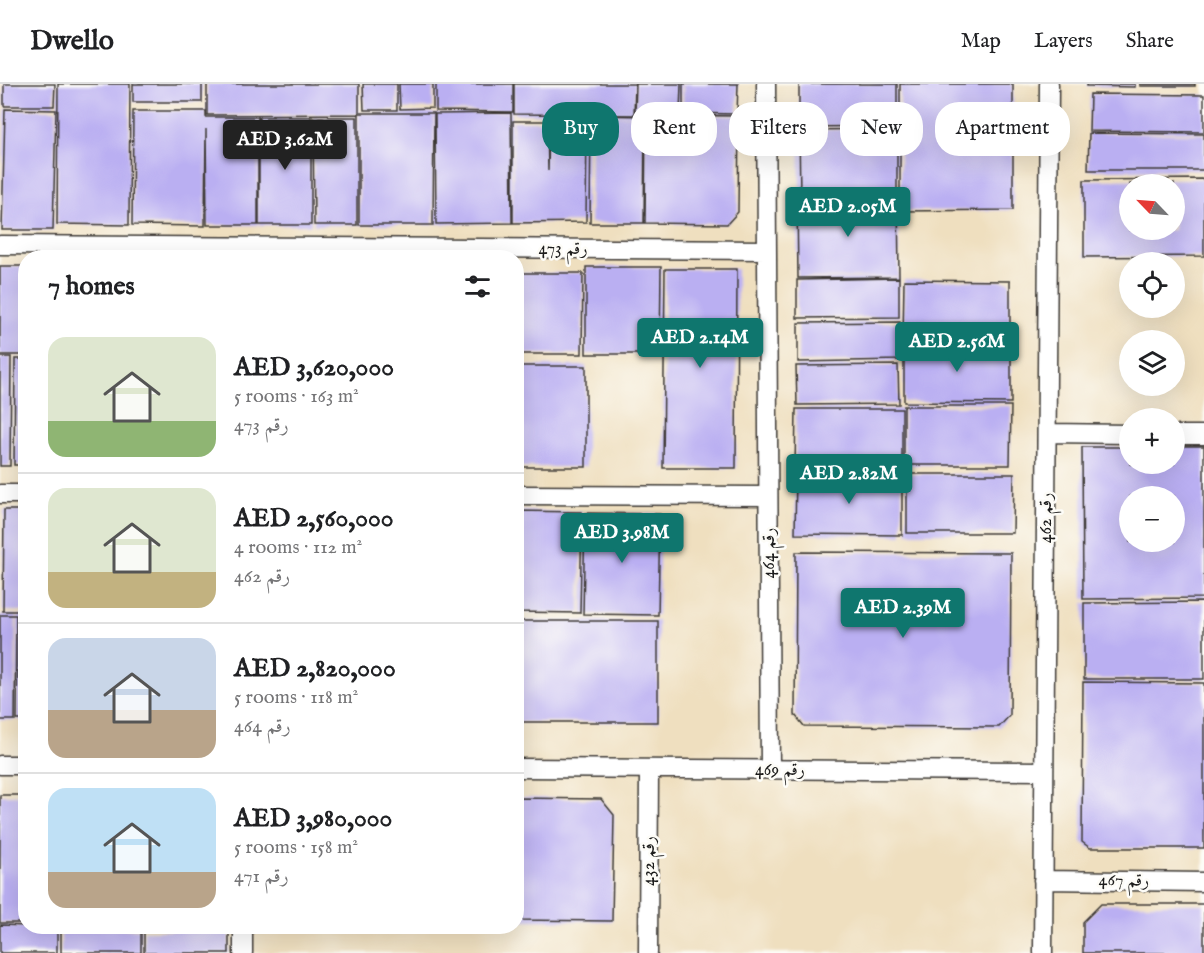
<!DOCTYPE html>
<html lang="en">
<head>
<meta charset="utf-8">
<style>
	:root { --surface:#fff; --page:#f2f2f2; --text:#202124; --muted:#757577; --line:#e0e0e0; --accent:#0f766e }
	body { margin:0; font-family:"IM FELL English",Amiri,serif; background:var(--page); color:var(--text); height:100vh; display:flex; flex-direction:column; font-size:22px; white-space:nowrap }
	* { box-sizing:border-box; margin:0 }
	p { font-size:20px; color:var(--muted) }
	.icon { flex:none; width:33px; height:33px; fill:none; stroke:currentColor; stroke-width:2; stroke-linecap:round; stroke-linejoin:round }
	.map { position:relative; flex:1; overflow:hidden }
	.panel { position:absolute; left:18px; top:166px; width:506px; height:684px; display:flex; flex-direction:column; background:var(--surface); border-radius:24px; box-shadow:0 6px 24px #0002 }
	.panel>* { flex:none }
	.banner { position:absolute; left:542px; top:18px; width:570px; height:54px; display:flex; gap:12px }
	.needle { width:39px; rotate:295deg }
	.controls { position:absolute; left:1119px; top:90px; display:grid; gap:12px }
	.controls a { display:grid; place-items:center; width:66px; height:66px; border-radius:50%; background:var(--surface); box-shadow:0 6px 24px #0002; font-size:30px }
	.price { position:absolute; translate:-50% -51px; padding:0 14px; border-radius:6px; background:var(--accent); color:#fff; font-size:20px; line-height:39px; filter:drop-shadow(0 2px 3px #0008) }
	.price::after { content:''; position:absolute; left:50%; top:36px; width:18px; height:14px; margin-left:-9px; background:inherit; clip-path:polygon(0 0,100% 0,50% 100%) }
	.price.current { background:#222; color:#fff }
	ul { padding:0; list-style:none }
	li { display:flex; align-items:center; gap:18px; height:150px; padding:0 30px }
	li+li { border-top:2px solid var(--line) }
	li span { display:grid; place-items:center; flex:none; width:168px; height:120px; border-radius:18px; color:#555 }
	li>.icon { margin-inline-start:auto }
	span .icon { width:72px; height:72px; fill:#fffc; stroke-width:1 }
	li b { font-size:26px }
	h2 { display:flex; justify-content:space-between; align-items:center; height:72px; padding:0 30px; font-size:26px }
	.chip { padding:0 21px; border-radius:24px; background:var(--surface); box-shadow:0 6px 24px #0002; font-size:21px; line-height:54px }
	.chip.current { background:var(--accent); color:#fff }
	header { display:flex; align-items:center; gap:36px; box-sizing:border-box; height:84px; padding:0 30px; background:var(--surface); border-bottom:2px solid var(--line) }
	header strong { font-size:28px }
	nav { display:flex; gap:33px; margin-inline-start:auto; font-size:21px }
	.map>svg:first-child { display:block }
</style>
</head>
<body>
<header>
<strong>Dwello</strong>
<nav><a>Map</a><a>Layers</a><a>Share</a></nav>
</header>
<div class="map">
<svg width="1204" height="869" viewBox="0 0 1204 869">
	<rect width="100%" height="100%" fill="#fdfcf7"/>
	<filter id="ink" filterUnits="userSpaceOnUse"><feTurbulence type="fractalNoise" baseFrequency=".0167" numOctaves="2"/><feDisplacementMap in="SourceGraphic" scale="12" xChannelSelector="R" yChannelSelector="G"/><feConvolveMatrix kernelMatrix="1 2 1 2 8 2 1 2 1" color-interpolation-filters="sRGB"/></filter>
	<filter id="wash" filterUnits="userSpaceOnUse"><feTurbulence type="fractalNoise" baseFrequency=".008" numOctaves="4" result="noise"/><feDisplacementMap in="SourceGraphic" scale="24" xChannelSelector="R" yChannelSelector="G"/><feGaussianBlur stdDeviation="1.35" result="paint"/><feColorMatrix in="noise" values="0 0 0 0 0 0 0 0 0 0 0 0 0 0 0 0 0 1.4 0 .05"/><feComposite in="paint" operator="in"/></filter>
	<g filter="url(#wash)">
		<rect width="100%" height="100%" fill="#efdfbf"/>
		<g id="blocks">
			<!-- building -->
			<path fill="#baaff2" fill-rule="evenodd" d="M4,0H55L54,22H4Z
				M58,0H130L129,141L57,140Z
				M133,0H202V18H133Z
				M207,0H359V29H434L433,141H359V30L207,31Z
				M363,0H397V26H364Z
				M399,0H433V24L400,25Z
				M436,0H513V28L436,27Z
				M514,0H635L634,31L514,30Z
				M636,0H681L680,29H635Z
				M683,0H738L737,30L683,29Z
				M799,0H897V42L799,43Z
				M900,0H1013V126L900,127Z
				M1087,0H1135V3L1087,2Z
				M1140,0H1195V2H1140Z
				M1090,10L1204,11V48L1089,47Z
				M5,25L56,26L53,146H2Z
				M133,27H206V33H258V141H207L206,45L205,142L132,141Z
				M511,29L512,139L436,140L435,30Z
				M591,31L645,32L644,139H590Z
				M646,31L739,32L738,128L727,140L645,139Z
				M259,33H311V141H259Z
				M313,33H357V141H314Z
				M549,36H587L586,138L513,139V37H547L548,87Z
				M897,45V110L800,111L799,46Z
				M1089,49L1204,50V86H1088Z
				M1204,95V172L1084,173V96ZM1130,100H1174V146H1130Z
				M898,113L899,193L798,194L797,114Z
				M0,182H26V271H0Z
				M586,183H661L660,270H586Z
				M665,185H737L736,384H663Z
				M516,189H583L582,270H516Z
				M899,194V233L797,234V196Z
				M904,196L1010,197V256L903,255Z
				M900,238V276L798,278V239Z
				M904,259L1011,260V319L904,318Z
				M0,273H11L10,382H0Z
				M15,275H26V381H14Z
				M898,281L899,320L797,321L796,282Z
				M516,282H586V383H516Z
				M904,322H1011L1010,381H904Z
				M796,325H902V384H795Z
				M1174,362H1204V514L1083,515L1082,363H1130V380H1174ZM1130,412H1174V458H1130Z
				M907,390H1014L1013,449H907Z
				M796,391H902V451L795,450Z
				M4,426H26V527H3Z
				M516,427L582,428L580,529L516,528Z
				M585,429L660,430L658,531L583,530Z
				M796,468L1011,469L1010,631L999,643L804,642L795,631Z
				M1204,518V595H1084V519Z
				M0,531H16L15,636H0Z
				M18,531H26V636H17Z
				M516,537H658V638H516Z
				M1083,598L1204,599V764H1090L1082,758Z
				M0,711H26V839H0Z
				M516,714L601,715L614,731L612,837L516,836Z
				M1101,820H1204V869H1083V838Z
				M0,841L57,843V869H0Z
				M61,845H141V869H61Z
				M144,847H229V869H144Z"/>
		</g>
	</g>
	<g filter="url(#ink)">
		<use href="#blocks" fill-opacity="0" stroke="#3c3934" stroke-width="1.5"/>
		<g fill="none" stroke-linecap="round" stroke-linejoin="round">
			<defs>
				<path id="minor" d="M766,0L770,686
					M0,161L767,166
					M1047,349L1130,350
					M1174,351H1204
					M0,410H26
					M516,411L768,412
					M0,681H26
					M516,684L1044,687
					M1043,796L1204,798
					M243,843V869
					M648,869L649,685
					M1043,869L1049,0"/>
			</defs>
			<!-- minor casing -->
			<use href="#minor" stroke="#3c3934" stroke-width="21"/>
			<!-- minor -->
			<use href="#minor" stroke="#fff" stroke-width="18"/>
		</g>
	</g>
	<g text-anchor="middle" dominant-baseline="central" stroke-width="5" stroke-linejoin="round" paint-order="stroke">
		<!-- street labels -->
		<g font-size="18" fill="#1c1c1c" stroke="#fdfcf7">
			<text x="563" y="165">رقم 473</text>
			<text transform="translate(1046 434) rotate(-90)">رقم 462</text>
			<text transform="translate(769 469) rotate(-90)">رقم 464</text>
			<text x="780" y="686">رقم 469</text>
			<text transform="translate(649 777) rotate(-90)">رقم 432</text>
			<text transform="translate(1124 797) rotate(1)">رقم 467</text>
		</g>
	</g>
</svg>
<div class="controls">
<a><svg class="needle" viewBox="-14 -14 28 28"><path d="M0-13l5 13h-10z" fill="#e53935"/><path d="M0 13l5-13h-10z" fill="#757577"/></svg></a>
<a><svg class="icon" aria-label="locate" viewBox="0 0 24 24"><circle cx="12" cy="12" r="6"/><path d="M12 2v4M12 18v4M2 12h4M18 12h4"/></svg></a>
<a><svg class="icon" aria-label="layers" viewBox="0 0 24 24"><path d="M12 4l9 5-9 5-9-5zM3 14l9 5 9-5"/></svg></a>
<a>+</a>
<a>−</a>
</div>
<b class="price current" style="left:285px;top:87px">AED 3.62M</b>
<b class="price" style="left:848px;top:154px">AED 2.05M</b>
<b class="price" style="left:700px;top:285px">AED 2.14M</b>
<b class="price" style="left:957px;top:289px">AED 2.56M</b>
<b class="price" style="left:849px;top:421px">AED 2.82M</b>
<b class="price" style="left:622px;top:480px">AED 3.98M</b>
<b class="price" style="left:903px;top:555px">AED 2.39M</b>
<div class="banner">
<a class="chip current">Buy</a>
<a class="chip">Rent</a>
<a class="chip">Filters</a>
<a class="chip">New</a>
<a class="chip">Apartment</a>
</div>
<section class="panel">
<h2>7 homes<svg class="icon" aria-label="filters" viewBox="0 0 24 24"><path d="M4 7h16M4 17h16"/><circle cx="9" cy="7" r="2"/><circle cx="15" cy="17" r="2"/></svg></h2>
<ul>
<li><span style="background:linear-gradient(#dfe7d0 70%,#8fb573 0)"><svg class="icon" aria-label="home" viewBox="0 0 24 24"><path d="M3 11l9-7 9 7M6 9v11h12V9"/></svg></span><div><b>AED 3,620,000</b><p>5 rooms · 163 m²</p><p>رقم 473</p></div></li>
<li><span style="background:linear-gradient(#dfe7d0 70%,#c2b280 0)"><svg class="icon" aria-label="home" viewBox="0 0 24 24"><path d="M3 11l9-7 9 7M6 9v11h12V9"/></svg></span><div><b>AED 2,560,000</b><p>4 rooms · 112 m²</p><p>رقم 462</p></div></li>
<li><span style="background:linear-gradient(#c9d6e8 60%,#b9a48a 0)"><svg class="icon" aria-label="home" viewBox="0 0 24 24"><path d="M3 11l9-7 9 7M6 9v11h12V9"/></svg></span><div><b>AED 2,820,000</b><p>5 rooms · 118 m²</p><p>رقم 464</p></div></li>
<li><span style="background:linear-gradient(#bfe0f5 70%,#b9a48a 0)"><svg class="icon" aria-label="home" viewBox="0 0 24 24"><path d="M3 11l9-7 9 7M6 9v11h12V9"/></svg></span><div><b>AED 3,980,000</b><p>5 rooms · 158 m²</p><p>رقم 471</p></div></li>
</ul>
</section>
</div>
</body>
</html>
